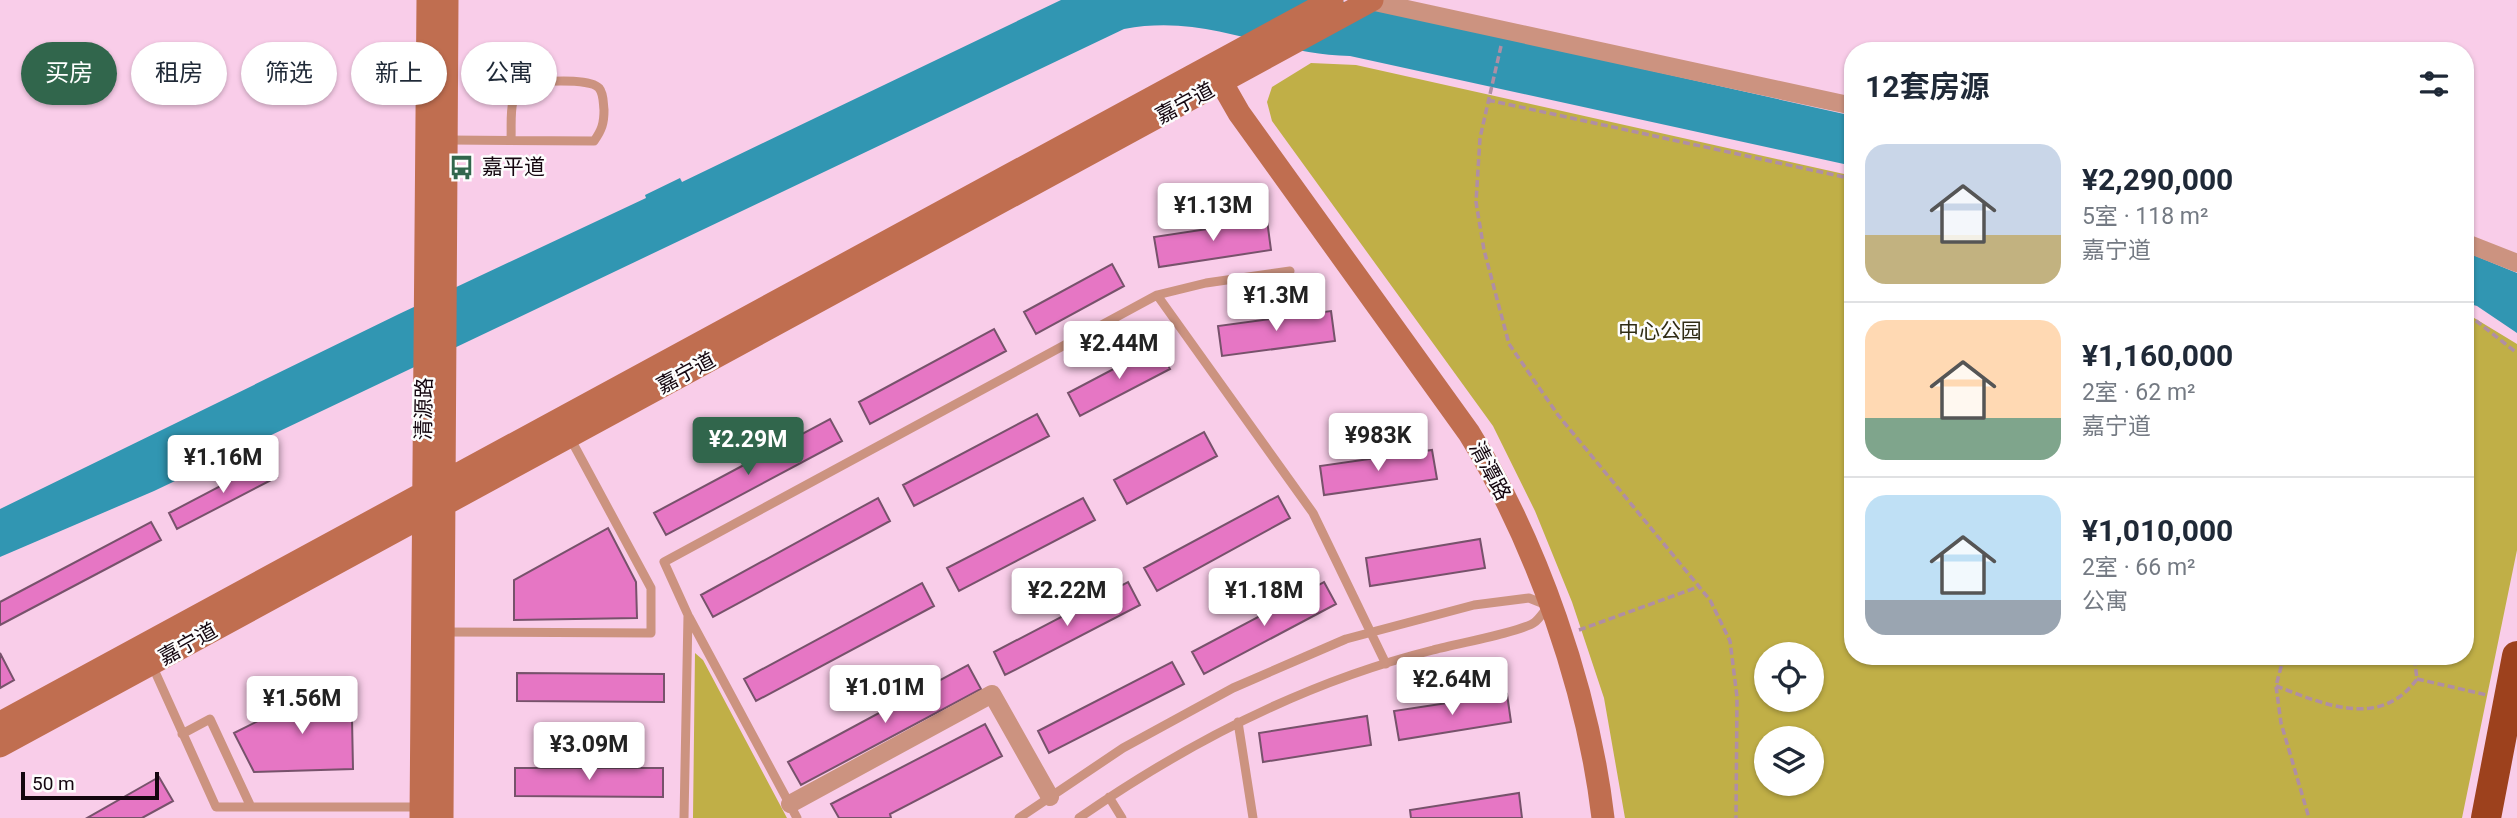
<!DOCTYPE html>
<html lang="zh">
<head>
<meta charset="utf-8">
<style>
	:root { --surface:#fff; --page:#f6f6f7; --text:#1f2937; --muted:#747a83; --line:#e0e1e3; --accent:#31664c }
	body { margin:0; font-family:Roboto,"Noto Sans SC",sans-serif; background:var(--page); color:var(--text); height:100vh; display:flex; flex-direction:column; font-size:26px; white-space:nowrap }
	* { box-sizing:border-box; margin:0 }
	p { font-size:23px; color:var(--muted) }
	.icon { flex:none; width:38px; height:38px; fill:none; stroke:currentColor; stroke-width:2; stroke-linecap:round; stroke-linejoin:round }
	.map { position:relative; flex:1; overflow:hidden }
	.sheet { position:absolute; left:1844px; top:42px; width:630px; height:623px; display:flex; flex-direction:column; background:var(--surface); border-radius:28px; box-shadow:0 2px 5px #0004 }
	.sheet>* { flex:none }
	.hud { position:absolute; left:21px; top:42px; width:665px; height:63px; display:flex; gap:14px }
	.tools { position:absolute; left:1754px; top:642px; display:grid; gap:14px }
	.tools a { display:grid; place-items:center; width:70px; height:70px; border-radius:50%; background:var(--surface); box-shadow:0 2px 5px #0004; font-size:35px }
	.scale { position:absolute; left:21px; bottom:18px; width:138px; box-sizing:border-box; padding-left:7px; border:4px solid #14060f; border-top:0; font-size:19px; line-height:24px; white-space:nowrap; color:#14060f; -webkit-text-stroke:5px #fdfdfd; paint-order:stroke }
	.price { position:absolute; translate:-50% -60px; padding:0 16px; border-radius:7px; background:#fff; color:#222; font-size:23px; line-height:46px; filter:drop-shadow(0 2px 4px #0008) }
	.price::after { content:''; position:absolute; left:50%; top:42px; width:21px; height:16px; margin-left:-10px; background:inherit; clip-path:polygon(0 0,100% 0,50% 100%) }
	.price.active { background:var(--accent); color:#fff }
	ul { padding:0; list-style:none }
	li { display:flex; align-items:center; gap:21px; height:175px; padding:0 21px }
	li+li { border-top:2px solid var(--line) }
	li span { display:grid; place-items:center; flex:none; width:196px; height:140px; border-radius:21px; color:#555 }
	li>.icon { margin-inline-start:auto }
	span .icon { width:84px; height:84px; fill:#fffc; stroke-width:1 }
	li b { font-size:30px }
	h2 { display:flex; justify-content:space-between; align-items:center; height:84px; padding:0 21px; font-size:30px }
	.tag { padding:0 24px; border-radius:32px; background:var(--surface); box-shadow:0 2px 5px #0004; font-size:24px; line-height:63px }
	.tag.active { background:var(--accent); color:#fff }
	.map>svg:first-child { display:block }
</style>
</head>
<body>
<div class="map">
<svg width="2517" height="818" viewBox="0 0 2517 818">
	<rect width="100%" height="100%" fill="#f9cde9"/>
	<!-- green -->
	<path fill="#c0af47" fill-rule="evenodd" d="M1311,63L1356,65L1853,176V656H2466V313L2517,344V550L2462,818H1625L1604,698L1572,602L1535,511L1493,426L1272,121L1267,102L1272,87ZM1766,654H1811V700H1766ZM1766,738H1811V784H1766Z
		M695,653L703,660L787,818H693Z"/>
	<!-- water -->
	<path fill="#3196b2" d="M1061,0H1336L1853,116V166L1350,56C1269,55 1211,13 1124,29L154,491L0,557V509L399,314L646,198L645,195L680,178L682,182Z
		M2466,252L2517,273V333L2477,306L2466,303Z"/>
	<!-- building -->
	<path fill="#e676c4" stroke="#77526b" stroke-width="2" d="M1267,220L1271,250L1159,267L1154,237Z
		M1112,264L1124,286L1036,334L1024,312Z
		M1331,311L1335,341L1222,356L1218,326Z
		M994,329L1006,351L870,424L859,402Z
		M1157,346L1170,369L1080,416L1068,393Z
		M1037,414L1049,436L914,506L903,485Z
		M830,419L842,441L666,535L654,513Z
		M1204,432L1217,456L1127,504L1114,480Z
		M1432,450L1437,479L1324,495L1320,466Z
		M268,461L277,477L177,529L169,513Z
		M1278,496L1290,518L1157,591L1144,568Z
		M878,498L890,521L713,617L701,595Z
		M1083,498L1095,520L959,591L947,568Z
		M151,522L161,540L0,625V602Z
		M608,528L636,582L637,618L514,620V580Z
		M1480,539L1485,568L1370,586L1366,558Z
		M1128,582L1140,605L1005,675L994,652Z
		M1324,582L1336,604L1204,674L1192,652Z
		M922,583L934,606L756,701L744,679Z
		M0,653L14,680L0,688Z
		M1172,662L1184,684L1049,753L1038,731Z
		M968,665L981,689L801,785L788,762Z
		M517,673L664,674V702L517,701Z
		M334,683L352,719L353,769L254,772L234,733Z
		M1507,694L1511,722L1399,740L1394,711Z
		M1367,716L1371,745L1263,762L1259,733Z
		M985,724L1002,756L890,814L891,818H839L831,804Z
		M515,768H663V797L515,796Z
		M159,777L173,801L142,818H87Z
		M1519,793L1522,818H1411L1410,810Z"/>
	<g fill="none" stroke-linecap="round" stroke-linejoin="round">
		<!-- path -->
		<path stroke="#b08ea4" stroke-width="3.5" stroke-dasharray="7 3.5" stroke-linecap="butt" d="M1501,46L1480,138L1476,202L1484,250L1509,344L1558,415L1710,600L1730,641L1737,697L1736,818
			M1488,100L1853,179
			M2466,317L2475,320L2517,353
			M1579,630L1698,587
			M2284,656L2276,686L2281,723L2309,818
			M2417,679L2487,695
			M2276,686C2324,704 2380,730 2417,679L2414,656"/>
		<!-- lane -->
		<path stroke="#cc9380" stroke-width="9" d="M448,140L594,141C602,130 604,123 604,110C603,103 604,94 599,88C589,77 542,82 527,82C507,93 512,120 511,140
			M1157,295L1313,513L1386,664
			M689,617L797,818
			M445,632L651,633V588L569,436
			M152,665L216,807H421
			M1238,722L1253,818
			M182,734L210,719L251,807
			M1109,797L1122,818
			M684,818L688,615L664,562L1157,295L1206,283L1290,271
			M1019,818L1123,748L1233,688L1346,639L1474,605L1529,598L1549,606C1544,611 1540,618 1535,622C1525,631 1451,645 1433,650C1305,682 1187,743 1079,818"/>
		<!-- street -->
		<path stroke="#cc9380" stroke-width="18" d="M1370,1L1853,106
			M2466,243L2517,263
			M790,804L992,694L1050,797"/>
		<!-- secondary -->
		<path stroke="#c06e50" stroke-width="23" d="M1215,71L1239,113L1469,433C1537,543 1588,690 1603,818
			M0,723L1332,0
			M0,746L1372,0
			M421,818L428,0
			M442,818L447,0"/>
		<!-- highway -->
		<path stroke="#9d411d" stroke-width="30" d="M2486,818L2517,656"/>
	</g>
	<!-- icons -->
	<defs>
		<symbol id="bus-bare" viewBox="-9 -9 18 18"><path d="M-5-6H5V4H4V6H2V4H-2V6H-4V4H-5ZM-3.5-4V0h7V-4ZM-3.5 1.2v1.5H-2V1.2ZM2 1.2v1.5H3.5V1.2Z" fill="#31664c" stroke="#fdfdfd" stroke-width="2.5" paint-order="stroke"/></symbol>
	</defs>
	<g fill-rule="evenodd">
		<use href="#bus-bare" x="444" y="150" width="35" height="35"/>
	</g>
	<g text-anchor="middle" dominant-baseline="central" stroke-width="5" stroke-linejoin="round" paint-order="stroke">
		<!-- street labels -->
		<g font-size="21" fill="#14060f" stroke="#fdfdfd">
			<text transform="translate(1185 103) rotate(-28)">嘉宁道</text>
			<text transform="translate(686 373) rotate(-28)">嘉宁道</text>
			<text transform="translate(424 409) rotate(-89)">清源路</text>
			<text transform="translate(1490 471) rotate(62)">清潭路</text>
			<text transform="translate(188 644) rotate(-29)">嘉宁道</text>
		</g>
		<!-- poi labels -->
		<g font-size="21" fill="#14060f" stroke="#fdfdfd" text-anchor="start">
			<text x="482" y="167">嘉平道</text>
		</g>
		<!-- park labels -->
		<g font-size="21" fill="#302c14" stroke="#fdfdfd">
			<text x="1660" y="331">中心公园</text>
		</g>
	</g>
</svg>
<div class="tools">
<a><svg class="icon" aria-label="locate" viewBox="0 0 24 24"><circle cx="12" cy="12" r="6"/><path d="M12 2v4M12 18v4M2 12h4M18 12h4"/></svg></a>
<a><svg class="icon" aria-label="layers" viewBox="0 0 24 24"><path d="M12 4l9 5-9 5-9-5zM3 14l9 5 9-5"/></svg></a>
</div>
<div class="scale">50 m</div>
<b class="price" style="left:1213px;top:243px">¥1.13M</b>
<b class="price" style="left:1276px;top:333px">¥1.3M</b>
<b class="price" style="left:1119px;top:381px">¥2.44M</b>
<b class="price" style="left:1378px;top:473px">¥983K</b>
<b class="price active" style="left:748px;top:477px">¥2.29M</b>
<b class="price" style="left:223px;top:495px">¥1.16M</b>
<b class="price" style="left:1067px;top:628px">¥2.22M</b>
<b class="price" style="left:1264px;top:628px">¥1.18M</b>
<b class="price" style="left:1452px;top:717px">¥2.64M</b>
<b class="price" style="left:885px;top:725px">¥1.01M</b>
<b class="price" style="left:302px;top:736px">¥1.56M</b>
<b class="price" style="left:589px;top:782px">¥3.09M</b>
<div class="hud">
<a class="tag active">买房</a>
<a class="tag">租房</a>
<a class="tag">筛选</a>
<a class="tag">新上</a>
<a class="tag">公寓</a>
</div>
<section class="sheet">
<h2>12套房源<svg class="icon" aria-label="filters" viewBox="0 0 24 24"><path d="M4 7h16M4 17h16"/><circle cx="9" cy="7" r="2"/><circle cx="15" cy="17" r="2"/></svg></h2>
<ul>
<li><span style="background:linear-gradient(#c9d6e8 65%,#c2b280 0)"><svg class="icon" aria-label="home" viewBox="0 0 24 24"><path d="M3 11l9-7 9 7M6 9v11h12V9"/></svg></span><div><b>¥2,290,000</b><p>5室 · 118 m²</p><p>嘉宁道</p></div></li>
<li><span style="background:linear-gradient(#ffd9b3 70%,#7fa58c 0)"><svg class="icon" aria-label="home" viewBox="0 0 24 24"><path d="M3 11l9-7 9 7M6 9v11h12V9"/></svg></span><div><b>¥1,160,000</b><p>2室 · 62 m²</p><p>嘉宁道</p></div></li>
<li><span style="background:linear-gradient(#bfe0f5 75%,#9aa5b1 0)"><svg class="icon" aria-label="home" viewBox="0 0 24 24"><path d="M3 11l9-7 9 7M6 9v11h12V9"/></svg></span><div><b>¥1,010,000</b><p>2室 · 66 m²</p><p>公寓</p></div></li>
</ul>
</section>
</div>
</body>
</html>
